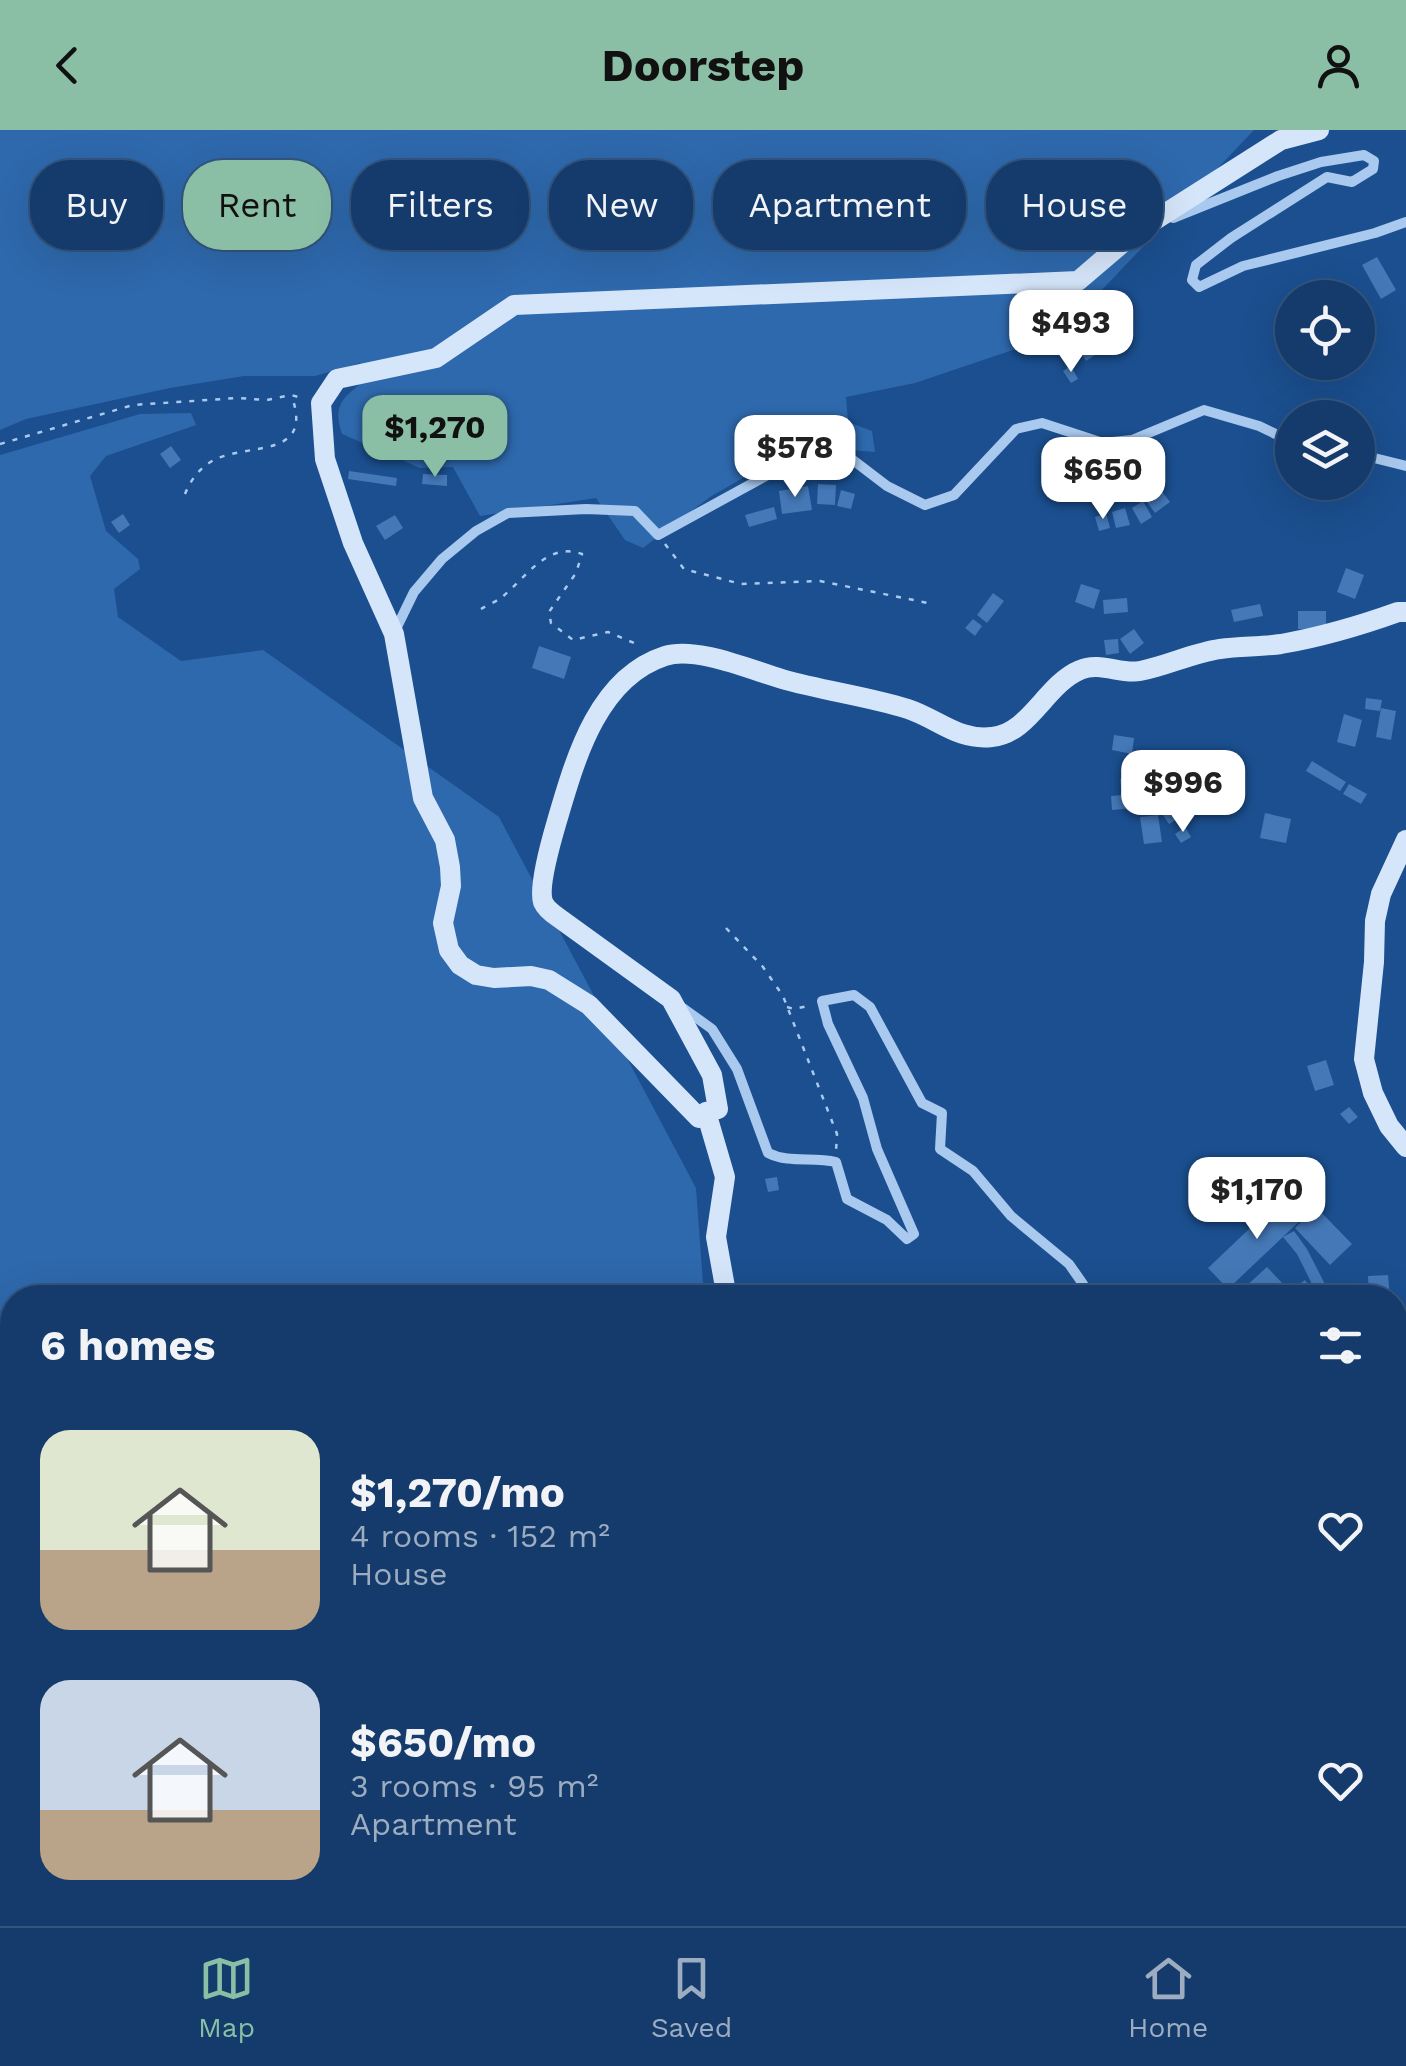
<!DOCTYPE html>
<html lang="en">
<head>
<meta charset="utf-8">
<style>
	:root { --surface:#143b6b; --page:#214673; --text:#f1f3f6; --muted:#9dadc1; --line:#33557e; --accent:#8abfa5 }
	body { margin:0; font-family:"Work Sans",sans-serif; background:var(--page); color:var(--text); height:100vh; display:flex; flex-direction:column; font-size:38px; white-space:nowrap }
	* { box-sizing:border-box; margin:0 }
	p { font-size:32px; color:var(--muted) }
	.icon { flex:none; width:55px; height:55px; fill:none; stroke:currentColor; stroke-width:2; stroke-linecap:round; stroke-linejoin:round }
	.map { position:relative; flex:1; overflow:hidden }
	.sheet { position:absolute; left:0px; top:1155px; width:1408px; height:642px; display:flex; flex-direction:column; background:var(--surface); border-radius:40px 40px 0 0; box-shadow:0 10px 40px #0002,0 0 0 2px var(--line) }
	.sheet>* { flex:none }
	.top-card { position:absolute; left:30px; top:30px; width:1348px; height:90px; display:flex; gap:20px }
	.tools { position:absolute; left:1275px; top:150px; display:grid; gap:20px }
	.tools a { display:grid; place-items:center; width:100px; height:100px; border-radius:50%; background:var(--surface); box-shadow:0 10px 40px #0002,0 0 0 2px var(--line); font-size:50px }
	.price { position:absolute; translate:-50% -85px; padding:0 22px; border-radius:20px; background:#fff; color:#222; font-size:32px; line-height:65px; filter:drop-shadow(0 2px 5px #0008) }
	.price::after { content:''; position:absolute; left:50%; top:60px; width:30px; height:22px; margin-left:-15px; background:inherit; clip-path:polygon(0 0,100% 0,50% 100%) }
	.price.current { background:var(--accent); color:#111 }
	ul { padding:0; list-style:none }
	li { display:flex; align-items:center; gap:30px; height:250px; padding:0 40px }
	li span { display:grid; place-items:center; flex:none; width:280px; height:200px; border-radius:30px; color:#555 }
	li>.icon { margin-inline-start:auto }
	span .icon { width:120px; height:120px; fill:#fffc; stroke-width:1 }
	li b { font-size:42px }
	h2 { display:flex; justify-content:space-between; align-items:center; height:120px; padding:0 40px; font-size:42px }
	.pill { padding:0 35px; border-radius:40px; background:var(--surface); box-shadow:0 10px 40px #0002,0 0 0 2px var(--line); font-size:35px; line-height:90px }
	.pill.current { background:var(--accent); color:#111 }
	header { display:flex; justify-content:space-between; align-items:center; height:130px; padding:0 40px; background:var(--accent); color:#111; font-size:45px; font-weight:700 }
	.tab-bar { display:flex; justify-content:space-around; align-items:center; height:140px; border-top:2px solid var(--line); background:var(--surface); font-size:28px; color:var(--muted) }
	.tab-bar a { display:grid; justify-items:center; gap:5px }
	.tab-bar .current { color:var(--accent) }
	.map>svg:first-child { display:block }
</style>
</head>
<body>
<header><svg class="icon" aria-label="back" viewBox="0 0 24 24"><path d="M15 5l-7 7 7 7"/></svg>Doorstep<svg class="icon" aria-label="person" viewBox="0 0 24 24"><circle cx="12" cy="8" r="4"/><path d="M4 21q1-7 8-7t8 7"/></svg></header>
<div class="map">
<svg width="1406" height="1796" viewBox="0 0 1406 1796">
	<rect width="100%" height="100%" fill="#1b4f8f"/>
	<!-- green -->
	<path fill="#2e69ad" d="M0,0H1254L1060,204L915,253L846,267L848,292L872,301L875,322L798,316L710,367L643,418L625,410L596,368L480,386L453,337L420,338L342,304C332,275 343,268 365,250L360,233L315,246H244L170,258L26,289L0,300Z
		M191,283L196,295L106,326L90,346L106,401L138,429L140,439L114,459L118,487L181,531L263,520L499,687L696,1058L704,1167L12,1168V1707L0,1683V325L140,284Z
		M53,1785H683L685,1796H58Z"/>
	<!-- building -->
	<path fill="#4478b7" d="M1377,127L1396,160L1381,169L1362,135Z
		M1092,208L1101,221L1086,231L1077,217Z
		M1071,236L1078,249L1071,253L1063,241Z
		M171,316L181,330L170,338L160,324Z
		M349,341L397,348L396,356L348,349Z
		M423,344L447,345V356L422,354Z
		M818,354L836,355L835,375L817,374Z
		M1156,354L1170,372L1155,383L1142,365Z
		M808,356L812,380L782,384L779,361Z
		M841,360L855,364L851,379L837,376Z
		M1143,371L1152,387L1141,394L1132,378Z
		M774,377L777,389L749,397L745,385Z
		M1125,378L1130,395L1116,398L1112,382Z
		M1106,383L1110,398L1099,401L1095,387Z
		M123,384L130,395L119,403L111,392Z
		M395,385L403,398L385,410L376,396Z
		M1346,438L1364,445L1355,469L1337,462Z
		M1081,454L1100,460L1094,479L1075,472Z
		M993,463L1004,471L987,493L977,485Z
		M1127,468L1128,482L1104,484L1103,470Z
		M1260,474L1263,486L1234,492L1231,480Z
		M1298,481H1326V499H1298Z
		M973,489L982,496L975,506L965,498Z
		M1134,499L1144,513L1130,524L1120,509Z
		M1118,509L1119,523L1106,525L1104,510Z
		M539,516L571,527L564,549L532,538Z
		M1366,568L1382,570L1380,581L1365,579Z
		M1381,578L1396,581L1391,610L1376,607Z
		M1344,584L1362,590L1355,617L1337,612Z
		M1114,605L1134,608L1132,624L1112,620Z
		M1312,631L1346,652L1340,661L1306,641Z
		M1130,648L1134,678L1112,680L1111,666L1122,665L1120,649Z
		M1349,654L1367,664L1361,674L1343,664Z
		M1182,670L1189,682L1169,694L1161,682Z
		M1265,683L1291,689L1286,713L1260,708Z
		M1158,685L1162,712L1144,714L1140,687Z
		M1185,697L1191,707L1181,713L1175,704Z
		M1326,930L1334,955L1315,961L1307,936Z
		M1349,977L1358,987L1349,994L1340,984Z
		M777,1047L779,1060L768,1062L765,1049Z
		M1298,1052L1315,1072L1305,1080L1288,1061Z
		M1286,1064L1306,1085L1228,1159L1208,1138Z
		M1316,1077L1352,1114L1330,1135L1295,1098Z
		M1294,1101L1307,1119L1332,1168H1319L1297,1124L1283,1107Z
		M1267,1137L1285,1156L1273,1168H1253L1244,1158Z
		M1388,1145L1390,1168H1369L1368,1146Z
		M1305,1150L1314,1162L1308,1168H1282Z
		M1395,1179L1406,1196V1204L1395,1212Z
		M1404,1307L1406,1321L1401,1324L1395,1313Z
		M1395,1732H1403V1747L1395,1746Z
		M1405,1787L1406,1796H1394L1393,1789Z"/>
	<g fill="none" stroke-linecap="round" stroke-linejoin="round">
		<!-- path -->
		<path stroke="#a9c9ee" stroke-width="2.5" stroke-dasharray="5 8" stroke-linecap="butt" d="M0,314L133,275L237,268L267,270L291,265L302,268
			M185,364C191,349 201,336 216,329C251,313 313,328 292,267
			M665,414L684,439L741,454L820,451L933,474
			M481,479C487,475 496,472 502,467C525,449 547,411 582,424L576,443L549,482L551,493L573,510L608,502L641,516
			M726,798L763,837L783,866L837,1004L836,1021
			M787,877L794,879L808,876
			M1395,1220L1406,1213
			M1395,1495L1406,1507"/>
		<!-- street -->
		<path stroke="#a9c9ee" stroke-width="10" d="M1173,88L1278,46L1321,32L1364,25L1374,31L1373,39L1352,52L1327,47L1231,108L1196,135L1192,150L1199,157L1243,136L1375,103L1406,92
			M1358,324L1406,336
			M394,503L414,462L442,429L476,401L508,383L586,379L635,381L658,405L808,323L849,327L887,356L925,375L954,365L1016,299L1042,293L1103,313L1132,310L1204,280L1259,296L1292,312
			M680,876L712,899L737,939L768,1023C790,1034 813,1026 836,1032L847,1069L887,1090L907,1109L914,1104L877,1019L863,968L828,894L822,871L854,865L870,877L922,973L942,983L940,1019L973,1041L1011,1086L1069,1134L1083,1154L1084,1168
			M1401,1659L1406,1669"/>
		<!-- secondary -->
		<path stroke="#d6e6fa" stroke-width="20" d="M1319,0L1281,10L1133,104L1078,151L514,175L436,228L337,249L321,273L325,329L353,413L394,504L423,668L445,710L450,737L451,756L443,793L449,820L460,835L476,845L494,848L531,846L549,850L589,875L699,988L706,982L718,979L712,945L671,869L559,788C553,784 546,779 543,772C538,757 552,708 557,691C575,630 597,548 665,526C696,516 751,540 782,549C824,561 866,566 908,579C938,589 958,611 992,607C1029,604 1046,554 1080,540C1100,531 1121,545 1140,541C1167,536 1192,523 1220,519C1240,516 1261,517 1281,514C1321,507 1359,496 1398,482H1406
			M1406,710L1381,764L1375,791L1374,832L1364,929L1373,963L1389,996L1406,1017
			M706,982L725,1047L716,1107L727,1168
			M0,1691L12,1689
			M910,1785L911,1796
			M28,1796L29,1785
			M265,1796L286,1785"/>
	</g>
</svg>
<div class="tools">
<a><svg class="icon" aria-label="locate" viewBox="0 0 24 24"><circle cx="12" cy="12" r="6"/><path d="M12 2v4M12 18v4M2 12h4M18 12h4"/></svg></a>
<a><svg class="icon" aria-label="layers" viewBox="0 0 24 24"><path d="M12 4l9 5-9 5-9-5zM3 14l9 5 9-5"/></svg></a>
</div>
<b class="price" style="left:1071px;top:245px">$493</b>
<b class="price current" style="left:435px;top:350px">$1,270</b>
<b class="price" style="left:795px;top:370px">$578</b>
<b class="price" style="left:1103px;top:392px">$650</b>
<b class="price" style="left:1183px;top:705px">$996</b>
<b class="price" style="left:1257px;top:1112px">$1,170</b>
<div class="top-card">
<a class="pill">Buy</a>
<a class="pill current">Rent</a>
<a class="pill">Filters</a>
<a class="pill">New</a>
<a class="pill">Apartment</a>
<a class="pill">House</a>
</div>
<section class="sheet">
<h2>6 homes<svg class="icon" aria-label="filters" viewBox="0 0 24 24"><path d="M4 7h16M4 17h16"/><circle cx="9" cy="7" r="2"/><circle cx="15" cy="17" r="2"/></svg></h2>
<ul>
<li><span style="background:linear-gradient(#dfe7d0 60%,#b9a48a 0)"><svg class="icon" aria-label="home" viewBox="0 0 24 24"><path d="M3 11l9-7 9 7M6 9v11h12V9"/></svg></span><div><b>$1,270/mo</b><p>4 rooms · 152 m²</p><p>House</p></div><svg class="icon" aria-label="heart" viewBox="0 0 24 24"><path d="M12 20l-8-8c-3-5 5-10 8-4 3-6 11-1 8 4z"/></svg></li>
<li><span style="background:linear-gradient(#c9d6e8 65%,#b9a48a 0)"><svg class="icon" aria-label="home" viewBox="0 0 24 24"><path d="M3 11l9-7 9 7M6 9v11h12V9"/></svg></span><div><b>$650/mo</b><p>3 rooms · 95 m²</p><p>Apartment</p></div><svg class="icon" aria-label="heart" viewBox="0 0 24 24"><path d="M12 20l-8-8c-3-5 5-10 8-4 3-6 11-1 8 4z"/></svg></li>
</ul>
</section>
</div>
<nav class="tab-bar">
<a class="current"><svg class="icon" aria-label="map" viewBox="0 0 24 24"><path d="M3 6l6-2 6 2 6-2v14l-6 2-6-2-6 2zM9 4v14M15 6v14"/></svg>Map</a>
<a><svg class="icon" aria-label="saved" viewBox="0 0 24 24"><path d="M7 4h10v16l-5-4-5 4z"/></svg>Saved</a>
<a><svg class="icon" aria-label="home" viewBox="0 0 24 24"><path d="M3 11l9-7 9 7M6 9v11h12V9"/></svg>Home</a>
</nav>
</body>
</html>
